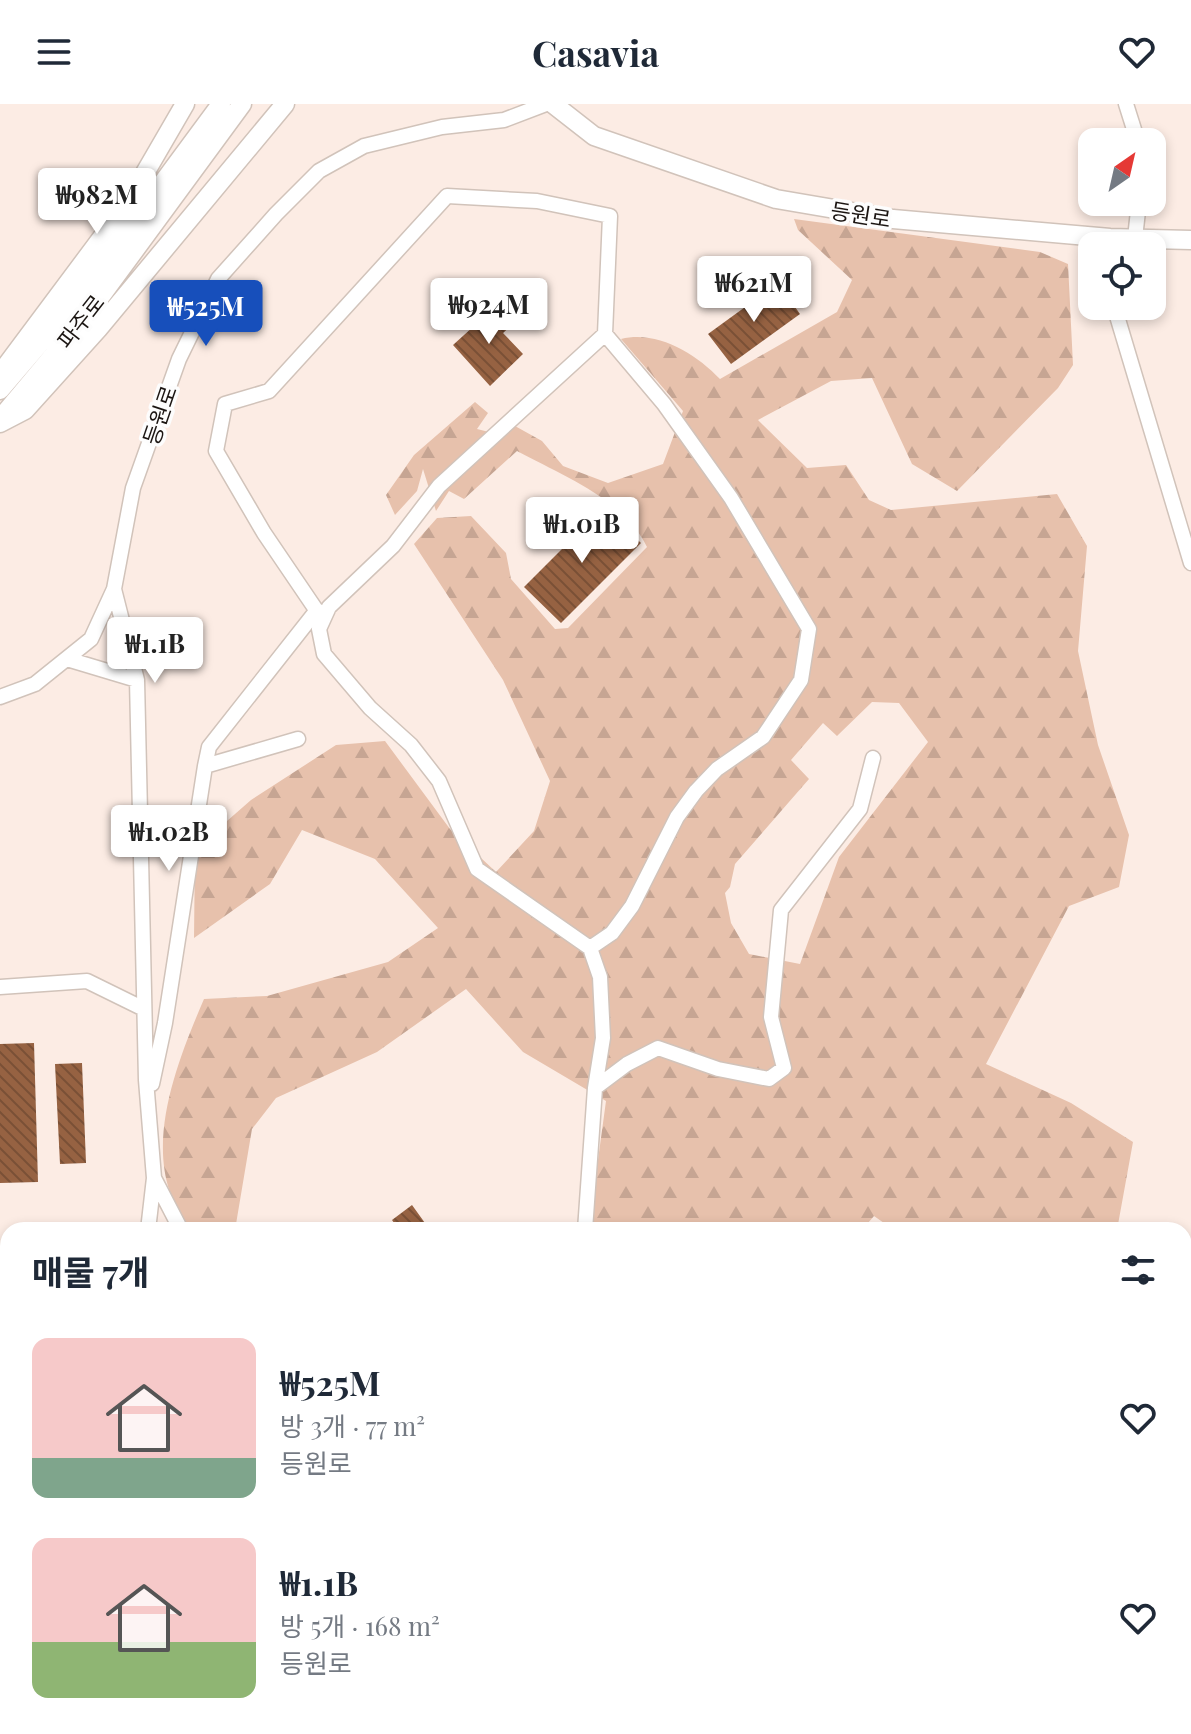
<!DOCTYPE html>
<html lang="ko">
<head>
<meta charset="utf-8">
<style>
	:root { --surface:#fff; --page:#f6f6f7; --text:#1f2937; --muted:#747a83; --accent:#174fbb }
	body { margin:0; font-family:"Playfair Display","Noto Sans KR",serif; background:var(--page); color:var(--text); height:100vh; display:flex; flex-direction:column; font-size:30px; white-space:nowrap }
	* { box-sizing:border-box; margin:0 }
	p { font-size:26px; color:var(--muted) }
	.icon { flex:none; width:44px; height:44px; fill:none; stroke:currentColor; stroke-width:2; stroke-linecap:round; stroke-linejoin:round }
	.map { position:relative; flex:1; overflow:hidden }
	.sheet { position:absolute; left:0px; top:1118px; width:1192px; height:512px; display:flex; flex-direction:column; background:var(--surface); border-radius:24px 24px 0 0; box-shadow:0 4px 12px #0003 }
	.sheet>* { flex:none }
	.needle { width:52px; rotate:34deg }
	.fabs { position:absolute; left:1078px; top:24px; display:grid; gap:16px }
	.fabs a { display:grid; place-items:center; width:88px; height:88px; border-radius:16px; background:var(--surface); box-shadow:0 4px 12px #0003; font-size:40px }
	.price { position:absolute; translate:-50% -68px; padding:0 18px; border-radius:8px; background:#fff; color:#222; font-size:26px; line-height:52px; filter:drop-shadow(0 2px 4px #0008) }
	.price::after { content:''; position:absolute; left:50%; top:48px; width:24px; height:18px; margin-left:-12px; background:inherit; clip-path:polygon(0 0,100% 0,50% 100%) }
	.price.selected { background:var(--accent); color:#fff }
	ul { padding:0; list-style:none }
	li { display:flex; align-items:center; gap:24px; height:200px; padding:0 32px }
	li span { display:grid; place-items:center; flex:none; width:224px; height:160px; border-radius:16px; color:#555 }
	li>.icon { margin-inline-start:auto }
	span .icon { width:96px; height:96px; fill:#fffc; stroke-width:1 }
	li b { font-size:34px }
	h2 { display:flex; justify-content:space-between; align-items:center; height:96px; padding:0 32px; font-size:34px }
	header { display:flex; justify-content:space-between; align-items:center; height:104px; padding:0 32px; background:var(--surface); font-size:36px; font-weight:700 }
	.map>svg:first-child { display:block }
</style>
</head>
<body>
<header><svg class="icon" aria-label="menu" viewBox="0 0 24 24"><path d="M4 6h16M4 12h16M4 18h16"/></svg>Casavia<svg class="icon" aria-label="heart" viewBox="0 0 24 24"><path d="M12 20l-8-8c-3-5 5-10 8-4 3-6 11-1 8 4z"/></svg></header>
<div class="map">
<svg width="1191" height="1630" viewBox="0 0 1191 1630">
	<defs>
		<pattern id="forest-firs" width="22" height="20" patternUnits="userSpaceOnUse" patternTransform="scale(2)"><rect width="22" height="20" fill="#e7c1ac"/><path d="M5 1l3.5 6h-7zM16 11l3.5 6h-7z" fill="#c6a593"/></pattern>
		<pattern id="building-back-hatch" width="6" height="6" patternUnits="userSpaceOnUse" patternTransform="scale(2)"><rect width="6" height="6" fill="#966242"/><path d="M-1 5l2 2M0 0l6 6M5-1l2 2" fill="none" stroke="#7a5036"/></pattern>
	</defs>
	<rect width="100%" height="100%" fill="#fcece4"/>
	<!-- forest -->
	<path fill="url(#forest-firs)" fill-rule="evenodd" d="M794,115L1040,148L1068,160L1073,261L1058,284L957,387L912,360L872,274L831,277L758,316L807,364L846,361L869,396L891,406L1057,390L1087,442L1078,547L1098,641L1129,731L1119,783L1069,802L986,960L1071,999L1133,1038L1117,1126H894L874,1112L862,1126H578L595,1078L606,997L523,948L466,885L377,948L276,994L252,1025L235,1126H193C134,1063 175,963 204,895L267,892L388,858L438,824L375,755L302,726L270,780L194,834L195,745L251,696L336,641L385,637L450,725L496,768L534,727L550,677L503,576L414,440L437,414L471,412L506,449L511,475L555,525L568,524L647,443C623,394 563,372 517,347L464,395L449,387L436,407L423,365L417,387L395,411L386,391L414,351L475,298L488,309L477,325L493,329L515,322L542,337L563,362L608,379L663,360L683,307L621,235C657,226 695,249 720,275L837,208L852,176L798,126ZM872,598L899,599L928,638L839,753L800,860L749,850L731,819L725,789L730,783L735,760L809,675L791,656L823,619L837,632Z
		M0,1263L8,1298V1570L0,1588Z
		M507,1622H963L962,1630H512Z"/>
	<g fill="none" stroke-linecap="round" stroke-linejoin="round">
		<!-- stream -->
		<path stroke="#d9a07e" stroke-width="4" d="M1184,1222L1191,1210
			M1000,1630V1622"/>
	</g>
	<!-- building -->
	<path fill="url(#building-back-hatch)" d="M778,179L800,210L731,260L708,230Z
		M496,202L514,219L503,229L523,250L490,282L453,241Z
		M604,403L641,439L561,519L524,483Z
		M34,939L38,1078L0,1079V940Z
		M82,959L86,1059L60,1060L55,960Z
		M412,1101L430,1126H399L392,1116Z
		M6,1590L8,1622H35L34,1630H0Z"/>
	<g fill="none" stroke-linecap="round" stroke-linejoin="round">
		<defs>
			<path id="minor" d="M1126,0L1138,38
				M1135,134L1139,98
				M1114,202L1191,459
				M323,516L264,429L216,347L225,300L269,287L447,92L537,97L610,112L605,230
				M67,555L137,576L114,485
				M137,576L146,976L154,1074L148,1126
				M0,593L35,580L91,535L114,485L133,384L179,255L218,175L276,110L319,67L364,42L442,23L504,16L546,0
				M205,662L209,643L317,506
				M590,844L612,829L632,802L677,713L696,687L717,665L763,633L801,576L809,525L731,394L664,300L605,230L439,382L393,442L329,503L319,525L324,550L370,604L411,641L439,677L477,765L590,844L600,873L603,934L595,984
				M0,883L87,877L144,905
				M152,980L165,919L205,662L298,635
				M154,1074L181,1126
				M585,1126L595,984L627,960L658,944L718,965L769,975L784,964L771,913L781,806L860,705L873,654
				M1184,1169L1191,1158
				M0,1170L8,1172
				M0,1261L8,1258
				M0,1288L8,1313
				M1184,1321L1191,1308
				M1184,1582L1191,1584
				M243,1630L250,1627L252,1630
				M417,1630L459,1622
				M974,1630V1622
				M1070,1630L1071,1622"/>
			<path id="major" d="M553,0L594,32L776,95L893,115L1110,134L1191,136
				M0,270L127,100L185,0
				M0,286L71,203L221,0
				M0,315L87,211L242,0
				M0,319L25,306L98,225L285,0"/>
		</defs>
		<!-- minor casing -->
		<use href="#minor" stroke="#d1c3ba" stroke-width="17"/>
		<!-- major casing -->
		<use href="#major" stroke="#d1c3ba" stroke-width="21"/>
		<!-- path -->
		<path stroke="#817671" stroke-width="2" stroke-dasharray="6 6" stroke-linecap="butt" d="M1185,1296L1191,1286
			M1037,1622L1038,1630"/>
		<!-- minor -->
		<use href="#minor" stroke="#fff" stroke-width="14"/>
		<!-- major -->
		<use href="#major" stroke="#fff" stroke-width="18"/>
	</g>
	<g text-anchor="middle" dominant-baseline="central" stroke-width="7" stroke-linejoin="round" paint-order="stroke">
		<!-- street labels -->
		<g font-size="22" fill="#1b1512" stroke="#fdfdfd">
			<text transform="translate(861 110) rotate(9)">등원로</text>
			<text transform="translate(80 217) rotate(-52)">파주로</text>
			<text transform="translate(159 311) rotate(-71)">등원로</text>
		</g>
	</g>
</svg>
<div class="fabs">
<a><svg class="needle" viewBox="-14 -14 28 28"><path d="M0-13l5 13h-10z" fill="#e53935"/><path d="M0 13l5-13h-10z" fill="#747a83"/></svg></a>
<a><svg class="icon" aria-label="locate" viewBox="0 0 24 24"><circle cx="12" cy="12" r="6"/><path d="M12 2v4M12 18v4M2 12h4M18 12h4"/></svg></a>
</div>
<b class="price" style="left:97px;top:132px">₩982M</b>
<b class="price" style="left:754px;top:220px">₩621M</b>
<b class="price" style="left:489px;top:242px">₩924M</b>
<b class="price selected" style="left:206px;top:244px">₩525M</b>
<b class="price" style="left:582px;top:461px">₩1.01B</b>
<b class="price" style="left:155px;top:581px">₩1.1B</b>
<b class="price" style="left:169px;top:769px">₩1.02B</b>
<section class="sheet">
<h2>매물 7개<svg class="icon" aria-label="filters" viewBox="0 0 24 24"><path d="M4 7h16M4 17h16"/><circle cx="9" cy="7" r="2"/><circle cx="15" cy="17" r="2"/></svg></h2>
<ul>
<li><span style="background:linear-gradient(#f6c9c9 75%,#7fa58c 0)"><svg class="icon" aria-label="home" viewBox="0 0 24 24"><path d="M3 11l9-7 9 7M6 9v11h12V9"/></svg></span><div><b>₩525M</b><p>방 3개 · 77 m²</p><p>등원로</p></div><svg class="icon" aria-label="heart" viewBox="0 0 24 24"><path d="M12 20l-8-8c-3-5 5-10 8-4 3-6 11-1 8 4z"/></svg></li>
<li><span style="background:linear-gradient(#f6c9c9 65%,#8fb573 0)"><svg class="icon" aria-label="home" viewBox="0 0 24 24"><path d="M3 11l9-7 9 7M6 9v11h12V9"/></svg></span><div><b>₩1.1B</b><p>방 5개 · 168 m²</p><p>등원로</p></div><svg class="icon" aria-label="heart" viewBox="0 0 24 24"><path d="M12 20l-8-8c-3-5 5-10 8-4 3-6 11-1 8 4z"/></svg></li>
</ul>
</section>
</div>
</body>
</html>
